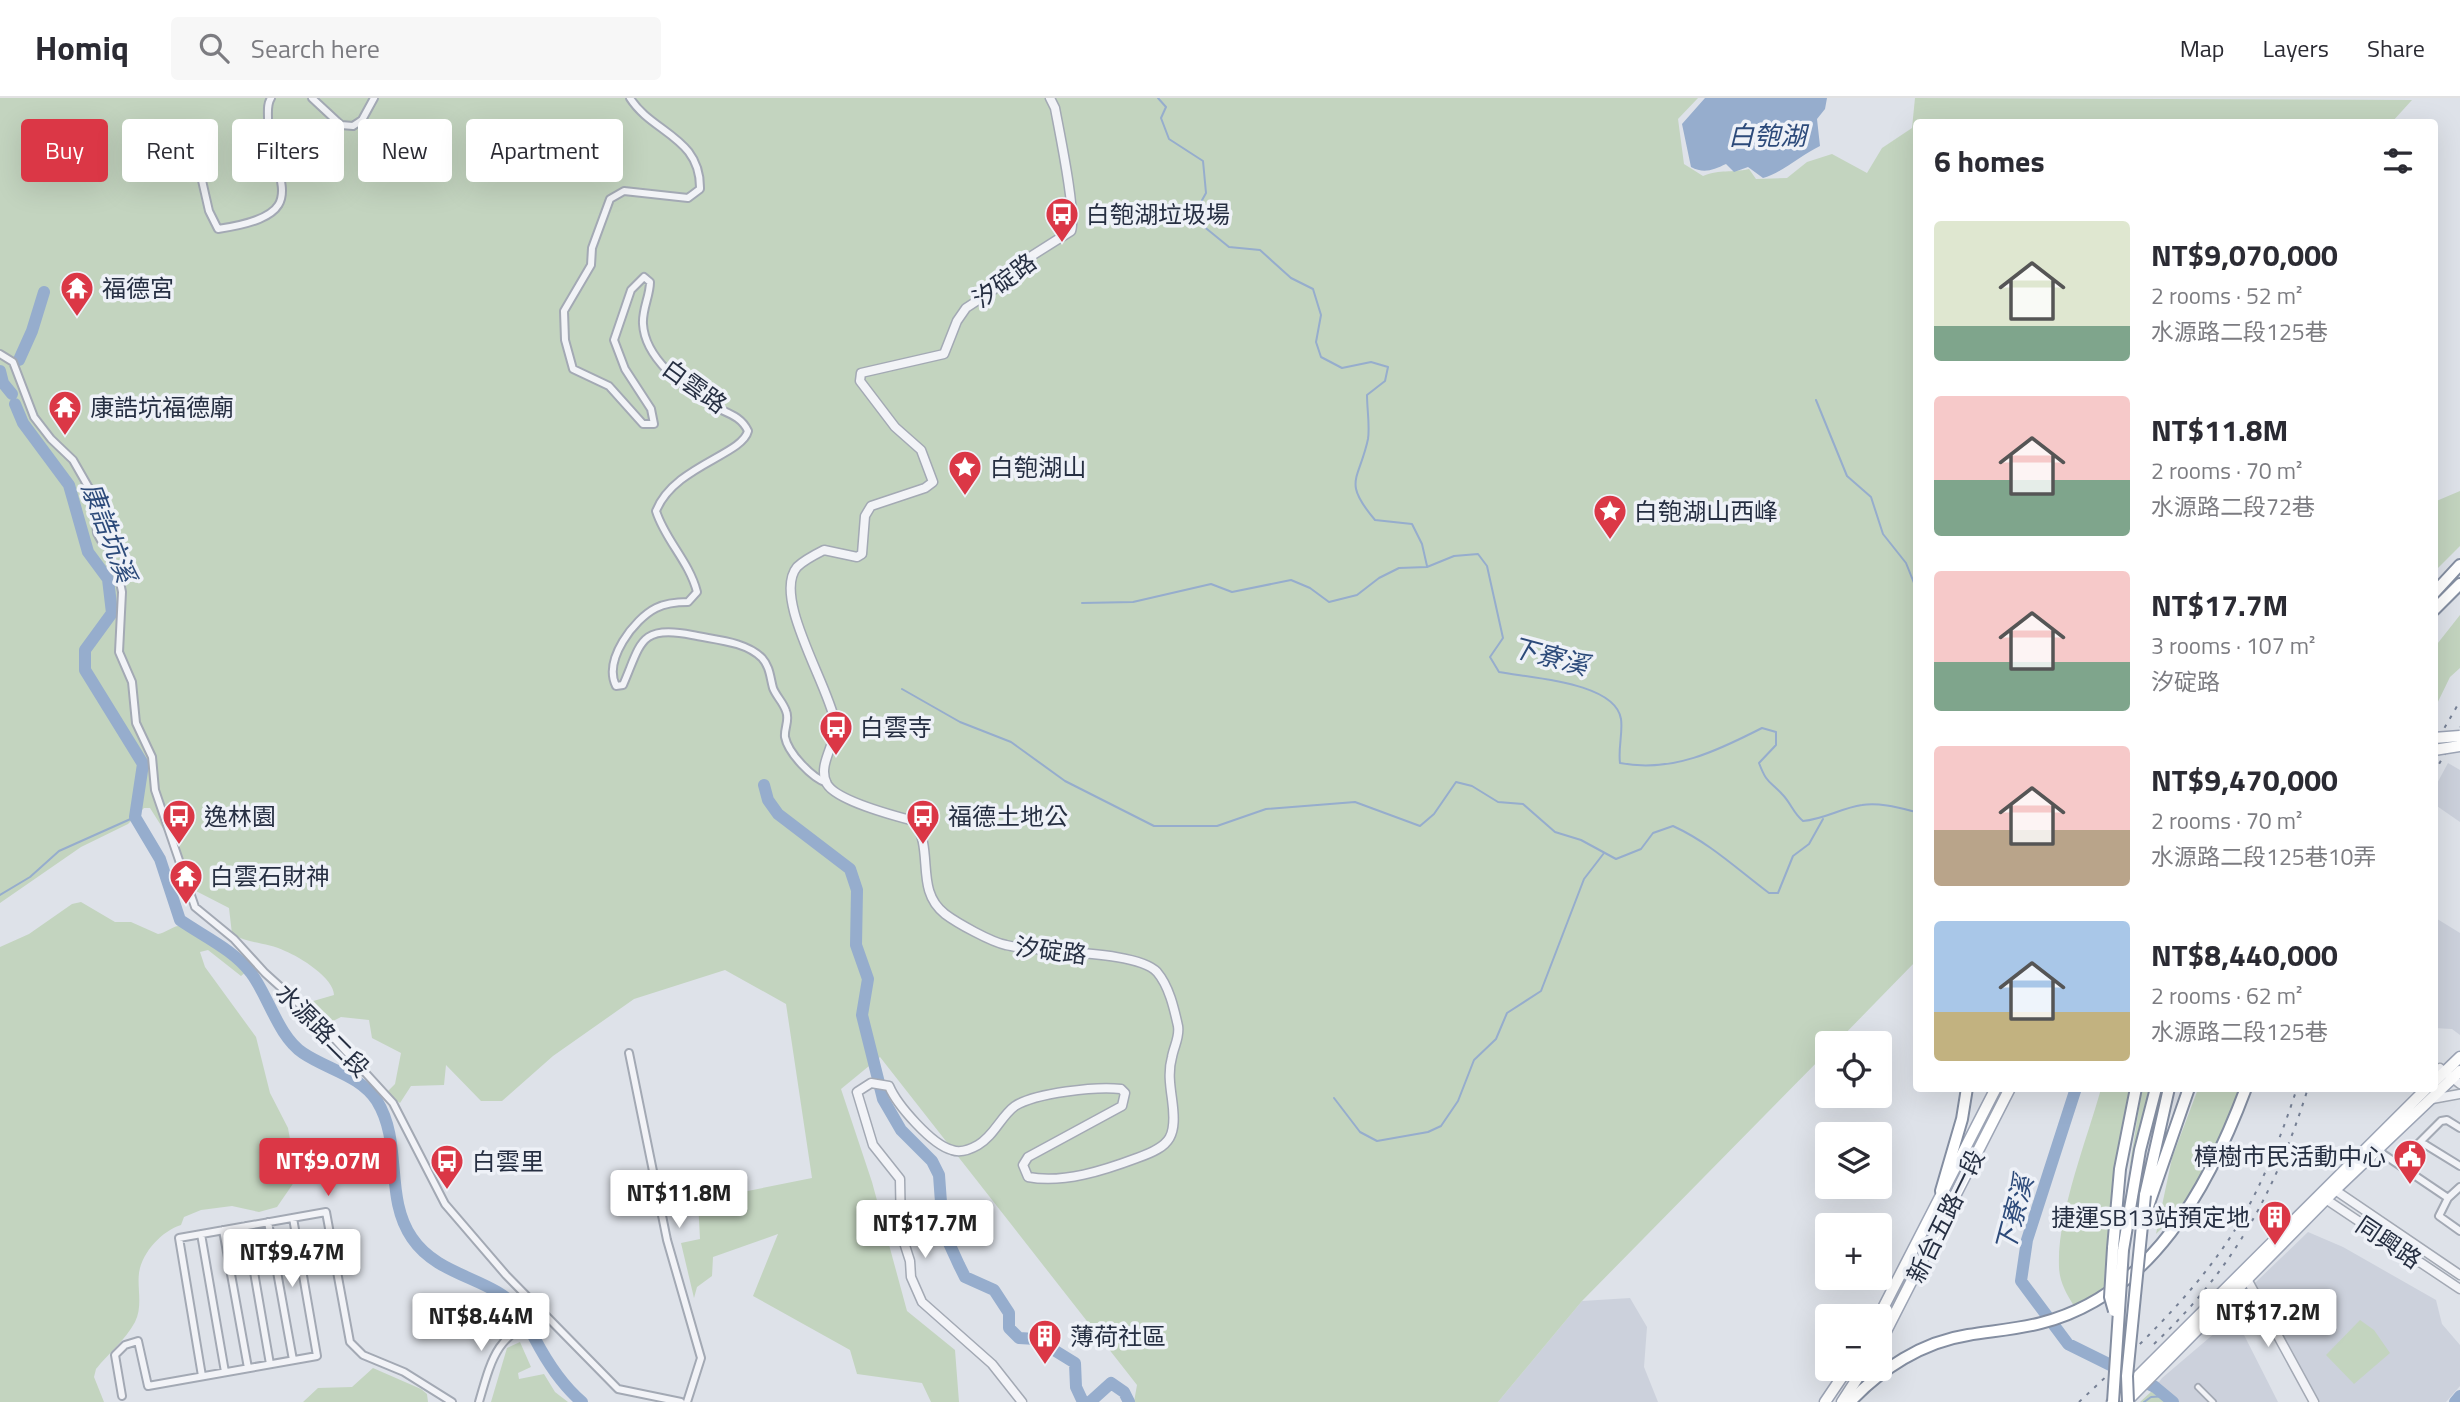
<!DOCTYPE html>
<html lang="en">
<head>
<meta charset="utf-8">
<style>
	:root { --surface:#fff; --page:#f7f7f7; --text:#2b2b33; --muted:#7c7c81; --line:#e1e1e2; --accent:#db3746 }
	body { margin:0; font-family:"Titillium Web","Noto Sans TC",sans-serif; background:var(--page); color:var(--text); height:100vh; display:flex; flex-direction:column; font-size:26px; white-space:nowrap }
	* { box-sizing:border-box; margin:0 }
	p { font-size:23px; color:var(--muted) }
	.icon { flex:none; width:38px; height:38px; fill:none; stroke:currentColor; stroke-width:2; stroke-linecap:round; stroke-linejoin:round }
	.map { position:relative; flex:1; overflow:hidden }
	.details { position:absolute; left:1913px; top:21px; width:525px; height:973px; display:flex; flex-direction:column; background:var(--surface); border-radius:7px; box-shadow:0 7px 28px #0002 }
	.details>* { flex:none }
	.top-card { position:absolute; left:21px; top:21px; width:665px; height:63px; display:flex; gap:14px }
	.tools { position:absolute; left:1815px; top:933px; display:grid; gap:14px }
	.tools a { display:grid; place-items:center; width:77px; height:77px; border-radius:7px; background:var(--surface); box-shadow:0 7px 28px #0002; font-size:35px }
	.price { position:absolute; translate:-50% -60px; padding:0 16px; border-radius:7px; background:#fff; color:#222; font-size:23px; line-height:46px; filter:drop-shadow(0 2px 4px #0008) }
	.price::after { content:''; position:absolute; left:50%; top:42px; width:21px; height:16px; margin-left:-10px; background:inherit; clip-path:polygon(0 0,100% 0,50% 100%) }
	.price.active { background:var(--accent); color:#fff }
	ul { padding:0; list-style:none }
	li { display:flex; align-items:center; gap:21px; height:175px; padding:0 21px }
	li span { display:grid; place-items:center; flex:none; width:196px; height:140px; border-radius:7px; color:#555 }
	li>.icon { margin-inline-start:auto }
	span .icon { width:84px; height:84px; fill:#fffc; stroke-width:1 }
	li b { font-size:30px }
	h2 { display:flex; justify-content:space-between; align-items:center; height:84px; padding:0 21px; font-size:30px }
	.tag { padding:0 24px; border-radius:7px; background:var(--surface); box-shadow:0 7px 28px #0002; font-size:24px; line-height:63px }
	.tag.active { background:var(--accent); color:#fff }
	header { display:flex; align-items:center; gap:42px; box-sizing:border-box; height:98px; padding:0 35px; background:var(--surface); border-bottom:2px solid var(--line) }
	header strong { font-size:33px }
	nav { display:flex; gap:38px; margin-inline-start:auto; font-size:24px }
	.search { width:490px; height:63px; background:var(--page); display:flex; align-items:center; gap:18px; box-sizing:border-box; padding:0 24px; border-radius:7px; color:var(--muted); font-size:26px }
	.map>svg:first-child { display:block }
</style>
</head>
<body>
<header>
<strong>Homiq</strong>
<div class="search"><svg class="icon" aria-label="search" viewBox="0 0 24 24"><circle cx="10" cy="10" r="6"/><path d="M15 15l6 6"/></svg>Search here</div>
<nav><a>Map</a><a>Layers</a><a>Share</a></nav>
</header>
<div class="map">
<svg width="2460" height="1304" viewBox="0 0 2460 1304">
	<rect width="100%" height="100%" fill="#dee2e9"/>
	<!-- built -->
	<path fill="#ccd1dc" d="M2448,665L2460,672V724L2434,706V691Z
		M2434,819L2460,835V937L2452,931L2434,930Z
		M2308,1134L2343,1149L2436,1202L2442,1226L2460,1247V1288L2446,1304H2314L2248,1183L2256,1184Z
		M1630,1200L1647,1229L1644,1269L1658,1304H1498L1582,1203Z
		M2229,1223L2242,1233L2278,1304H2173L2153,1292L2162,1280Z"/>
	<!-- green -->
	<path fill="#c3d4bf" d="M0,0H1698L1678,21L1684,66L1703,78C1721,71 1731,75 1749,71L1756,81L1787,80L1807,64L1832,56L1867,75L1882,50L1912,30L1915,0L2412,2L2392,24H1916V863L1836,945H1827V954L1582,1203L1498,1304H1134L1137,1287L880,959L841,991L872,1084L907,1213L955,1252L959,1304H931L922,1285L857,1276L850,1252L753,1198L778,1136L713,1159L712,1178L697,1189L694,1200L681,1145L700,1141L698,1103L812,1080L786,906L725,872L634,901L553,958L502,1003H481L446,967L444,987L411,988L400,1005L386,995L395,986L401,955L372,940L369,922L341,919L329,925L303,906L334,897C334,880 300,859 285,853C268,844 248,846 232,836L229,810L194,792L179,756L150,710H144L128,726L81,749L0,805Z
		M2460,393V448L2434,474V404Z
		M2460,517V570L2450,579L2434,612V550Z
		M81,804L115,824H131L158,836C165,835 172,829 178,828C192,826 236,864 247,873L241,878L208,852L200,854L205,869L256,939L270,995L288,1030L291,1047L319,1056L299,1077L277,1109L259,1114L232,1108L201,1112L184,1119L181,1127C162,1133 142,1154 139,1175C137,1190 143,1208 135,1224C126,1241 108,1256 96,1271L94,1279L104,1304H0V849L29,836L72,806Z
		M2101,991H2131L2113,1081L2104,1194L2074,1208C2066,1195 2059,1183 2059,1168C2057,1117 2087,1041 2101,991Z
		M2142,991H2149L2129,1072Z
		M2198,991H2241C2219,1043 2198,1097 2156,1136L2172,1060Z
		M2360,1222L2374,1232L2390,1255L2354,1286L2326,1257Z
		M520,1244L531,1269L518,1275L519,1281L544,1276L555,1294L568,1304H491L507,1250Z
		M373,1270L421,1291L427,1296L428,1304H303L318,1290L352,1289Z
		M2153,1292L2173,1304H2140Z"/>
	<!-- water -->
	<path fill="#96adcd" d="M1705,0H1827L1825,11L1817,21L1820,48C1801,57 1780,76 1763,80L1748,69L1734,74L1726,66C1713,72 1704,76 1691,69L1682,26Z"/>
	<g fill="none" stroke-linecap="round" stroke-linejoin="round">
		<!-- stream -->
		<path stroke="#96adcd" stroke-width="2" d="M1158,0L1166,9L1161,20L1169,41L1203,63L1206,95L1196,113L1202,127L1229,149L1260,152L1291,180L1313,191L1321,217L1316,244L1321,259L1342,270L1371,264L1388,269L1385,283L1367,297C1367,311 1370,328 1368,341C1359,383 1342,383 1375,422L1412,426L1422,446L1427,468
			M1816,302L1847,378L1871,399L1883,436L1906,465L1916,490
			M1082,505L1133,504L1211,486L1232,494L1291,482L1310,490L1329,504L1357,497L1379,480L1399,470L1427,469L1454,458L1478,456L1487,468L1503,540L1490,559L1499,574C1530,580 1615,584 1621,621C1623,635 1618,650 1620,665C1672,675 1717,653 1762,630L1776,634V647L1759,665C1767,686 1769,682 1782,696C1791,705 1793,715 1803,723C1825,721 1841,710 1862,707C1879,704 1900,710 1916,714
			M902,591L960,624L1011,644L1065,683L1154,728H1217L1266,711L1355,704L1420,728L1434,716L1456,684L1472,688L1498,704L1523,706L1555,734L1581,742L1616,761L1641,751L1653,735L1673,728C1710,745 1737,771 1769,795H1778L1793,758L1809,746L1823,721
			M0,797L30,779L59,753L135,719
			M1334,1000L1360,1034L1377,1043L1428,1034L1441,1028L1458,1003L1474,962L1496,941L1507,915L1541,893L1584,781L1604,755
			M2144,1304L2151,1299L2168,1298"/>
		<!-- river -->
		<path stroke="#96adcd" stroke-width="12" d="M19,262L32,233L44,194
			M0,273L3,285L12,296
			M15,306L23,325L69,387L88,454L108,481L112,515L85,552V572L143,666L135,719L160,761L180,822C203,838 234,852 251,875C269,899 278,938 303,955C328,972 360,977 377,1003C403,1045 384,1100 412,1140C439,1180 493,1179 520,1213C526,1221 530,1232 535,1241C547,1264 562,1287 582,1304
			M764,687L768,702L778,716L850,771L857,792L856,847L868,881L862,917L883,1001L901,1032L932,1063L939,1077L943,1132L959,1167L965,1179L994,1192L1009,1215V1230L1019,1240L1036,1241L1075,1265L1076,1289L1083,1304
			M2076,990L2027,1142L2021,1183L2068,1246L2155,1289L2173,1304
			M1090,1304L1111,1285L1124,1294L1129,1304
			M2455,1304L2460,1298"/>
		<!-- minor-tunnel -->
		<path stroke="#b9bec8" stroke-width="6" stroke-dasharray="6 3" stroke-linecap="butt" d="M103,446L117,469"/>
		<defs>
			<path id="pedestrian" d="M2198,1289L2213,1304"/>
			<path id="minor" d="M312,0L341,27L353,28L362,22L374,0
				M630,0C652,35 701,39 700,91L688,100L624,93L610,101L592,150L591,167L564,213L565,242L573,271L609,288L643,326H654L651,311L625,271L614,242L631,192L644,179L650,184C650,198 642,211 643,226C645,261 683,288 710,306C724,315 740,316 748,333C742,357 674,368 656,413C665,442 689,463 697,494L688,504C678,504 666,505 656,510C634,521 603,562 616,588L623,587C641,546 639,526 692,537C715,542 745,543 762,560C770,569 770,579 773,590C776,598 783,604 786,613C790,622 784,630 785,639C788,655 812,680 827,685
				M196,76L201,78L209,113L218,131C318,116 272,84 268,21C268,13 267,6 271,0
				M0,256L13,264L34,319L51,341L73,362L93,397L97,435L103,446
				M117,469L122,494L119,554L132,584L136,625L152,659L155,692L195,809L234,841L265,875L318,923L393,1005L445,1106L506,1177L618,1291L681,1304
				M629,955L667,1142L701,1260L687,1304
				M2421,1044L2460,1068
				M2377,1052L2448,1100L2460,1089
				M2398,1066L2441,1023L2447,1022L2460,1030
				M2448,1100L2439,1118L2460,1133
				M268,1124L293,1262
				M246,1128L270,1266
				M223,1132L248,1270
				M201,1136L225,1274
				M202,1278L179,1140L326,1114L350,1244L363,1257L404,1274L452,1304
				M122,1298L115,1257L125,1247L138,1243L148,1288L317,1258L293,1120
				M479,1304C493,1255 497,1239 544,1215"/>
			<path id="tertiary" d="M2440,970L2460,986
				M2432,1001L2460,996
				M2332,1090L2460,1177
				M2321,1098L2460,1191
				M2248,1183L2314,1304
				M1022,1304L992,1266L922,1204L911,1179L910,1163L901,1135L900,1081L873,1047L857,994L871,985L889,988C897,1007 932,1047 952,1052C960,1055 971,1051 978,1047C994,1038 1001,1018 1015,1008C1035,995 1097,988 1121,991L1125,995L1122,1008L1028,1059L1023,1067L1028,1079C1063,1086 1105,1072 1137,1060C1172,1048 1177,1038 1172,1001C1170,987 1168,973 1172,959C1174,948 1180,939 1178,928C1174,910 1169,888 1157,874C1137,852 1038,855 1006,847C991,844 957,825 945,816C914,792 935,752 914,723C895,718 837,703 827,686C816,666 839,643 835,624C828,586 772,499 797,469C804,462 816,456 824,452L857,459L862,456L865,418L871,408L925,390L933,384L921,352L895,329L860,283L861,275L944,256L957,223L966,210L992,193L1022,164L1071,133C1077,117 1059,32 1055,10L1050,0"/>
			<path id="primary" d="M2434,984L2460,959
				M1879,1218L1996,990
				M1880,1245L2010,990
				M1825,1304L1848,1270
				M1842,1304L1864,1270
				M2112,1304L2427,990
				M2126,1304L2335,1092L2460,973"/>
			<path id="motorway" d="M2434,495L2460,467
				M2434,512L2460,486
				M1941,1093L1962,1021L1967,990
				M2145,1097L2169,990
				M2144,1120L2189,990
				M2113,1150L2120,1071L2136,990
				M2123,1152L2140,1052L2156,990
				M1850,1304C1881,1271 1922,1244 1968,1237C1992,1233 2018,1231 2041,1225C2151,1197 2209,1089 2246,990"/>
		</defs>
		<!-- pedestrian casing -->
		<use href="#pedestrian" stroke="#a3a9b4" stroke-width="8"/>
		<!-- minor casing -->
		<use href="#minor" stroke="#a3a9b4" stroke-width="10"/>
		<!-- tertiary casing -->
		<use href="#tertiary" stroke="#a3a9b4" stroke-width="11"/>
		<!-- primary casing -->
		<use href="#primary" stroke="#9da5b6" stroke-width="13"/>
		<!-- motorway casing -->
		<use href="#motorway" stroke="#848ea1" stroke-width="14"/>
		<!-- pedestrian -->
		<use href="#pedestrian" stroke="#f2f3f7" stroke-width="4.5"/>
		<!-- minor -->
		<use href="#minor" stroke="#f2f3f7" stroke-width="6"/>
		<!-- tertiary -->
		<use href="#tertiary" stroke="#f2f3f7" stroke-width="8"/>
		<!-- primary -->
		<use href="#primary" stroke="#fff" stroke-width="10"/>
		<!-- motorway -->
		<use href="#motorway" stroke="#fff" stroke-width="10"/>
		<!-- rail -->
		<path stroke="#768095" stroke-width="2" stroke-dasharray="3.5 7" stroke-linecap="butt" d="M2434,648L2460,603
			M2434,675L2460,629
			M2154,1246C2233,1172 2276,1093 2308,990
			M2079,1304C2140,1247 2204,1188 2245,1115C2267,1075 2283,1033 2297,990"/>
		<defs>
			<path id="primary-bridge" d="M2434,640L2460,638
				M2434,652L2460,648"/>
			<path id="motorway-bridge" d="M2113,1150L2110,1199L2114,1213
				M2113,1304L2123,1152
				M2128,1304L2127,1278L2145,1097"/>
		</defs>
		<!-- primary-bridge casing -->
		<use href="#primary-bridge" stroke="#9da5b6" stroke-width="13" stroke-linecap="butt"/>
		<!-- motorway-bridge casing -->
		<use href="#motorway-bridge" stroke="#848ea1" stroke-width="14" stroke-linecap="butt"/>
		<!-- primary-bridge -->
		<use href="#primary-bridge" stroke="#fff" stroke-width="10"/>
		<!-- motorway-bridge -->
		<use href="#motorway-bridge" stroke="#fff" stroke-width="10"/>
	</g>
	<!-- icons -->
	<defs>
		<symbol id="bus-pin" viewBox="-11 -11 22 30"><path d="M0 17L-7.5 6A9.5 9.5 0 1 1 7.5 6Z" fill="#db3746" stroke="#eef1f7"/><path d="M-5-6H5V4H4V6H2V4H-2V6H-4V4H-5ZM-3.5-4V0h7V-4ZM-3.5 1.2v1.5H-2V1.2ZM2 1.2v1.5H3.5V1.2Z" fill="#fff"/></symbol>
		<symbol id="temple-pin" viewBox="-11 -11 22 30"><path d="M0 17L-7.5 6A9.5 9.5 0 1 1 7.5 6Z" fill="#db3746" stroke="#eef1f7"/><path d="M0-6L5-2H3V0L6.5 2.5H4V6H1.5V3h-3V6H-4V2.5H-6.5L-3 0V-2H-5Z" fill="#fff"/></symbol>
		<symbol id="sight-pin" viewBox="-11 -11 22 30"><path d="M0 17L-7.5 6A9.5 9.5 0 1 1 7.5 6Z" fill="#db3746" stroke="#eef1f7"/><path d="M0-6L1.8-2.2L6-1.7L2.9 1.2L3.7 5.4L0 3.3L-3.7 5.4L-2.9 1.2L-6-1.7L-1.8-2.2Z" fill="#fff"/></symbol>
		<symbol id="civic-pin" viewBox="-11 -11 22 30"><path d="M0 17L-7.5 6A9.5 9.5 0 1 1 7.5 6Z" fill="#db3746" stroke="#eef1f7"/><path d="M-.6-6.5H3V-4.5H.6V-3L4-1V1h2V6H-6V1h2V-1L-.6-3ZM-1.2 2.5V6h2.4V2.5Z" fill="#fff"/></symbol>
		<symbol id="building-pin" viewBox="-11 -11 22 30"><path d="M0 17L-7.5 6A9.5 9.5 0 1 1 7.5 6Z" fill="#db3746" stroke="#eef1f7"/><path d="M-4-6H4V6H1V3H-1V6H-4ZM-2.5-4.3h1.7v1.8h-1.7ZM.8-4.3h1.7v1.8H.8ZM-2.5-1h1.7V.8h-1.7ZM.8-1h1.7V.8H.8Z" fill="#fff"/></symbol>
	</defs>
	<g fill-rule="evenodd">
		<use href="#bus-pin" x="1043" y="97" width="38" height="52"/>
		<use href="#temple-pin" x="58" y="171" width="38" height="52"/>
		<use href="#temple-pin" x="46" y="290" width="38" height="52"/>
		<use href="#sight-pin" x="946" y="350" width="38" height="52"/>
		<use href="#sight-pin" x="1591" y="394" width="38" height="52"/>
		<use href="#bus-pin" x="817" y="610" width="38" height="52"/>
		<use href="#bus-pin" x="160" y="699" width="38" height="52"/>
		<use href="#bus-pin" x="904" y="699" width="38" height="52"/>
		<use href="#temple-pin" x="167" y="759" width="38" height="52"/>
		<use href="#civic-pin" x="2391" y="1039" width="38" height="52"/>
		<use href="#bus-pin" x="428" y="1044" width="38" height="52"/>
		<use href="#building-pin" x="2256" y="1100" width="38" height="52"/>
		<use href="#building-pin" x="1026" y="1219" width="38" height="52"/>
	</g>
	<g text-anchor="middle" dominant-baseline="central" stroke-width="7" stroke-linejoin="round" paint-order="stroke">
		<!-- poi labels -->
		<g font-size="24" fill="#262f42" stroke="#eef1f7" text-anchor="start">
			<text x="1086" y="116">白匏湖垃圾場</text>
			<text x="102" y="190">福德宮</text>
			<text x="90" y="309">康誥坑福德廟</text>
			<text x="990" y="369">白匏湖山</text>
			<text x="1634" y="413">白匏湖山西峰</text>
			<text x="860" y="629">白雲寺</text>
			<text x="204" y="718">逸林園</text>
			<text x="948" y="718">福德土地公</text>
			<text x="210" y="778">白雲石財神</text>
			<text x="2386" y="1058" text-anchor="end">樟樹市民活動中心</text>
			<text x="472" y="1063">白雲里</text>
			<text x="2250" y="1119" text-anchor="end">捷運SB13站預定地</text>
			<text x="1070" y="1238">薄荷社區</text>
		</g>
		<!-- street labels -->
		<g font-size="24" fill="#262f42" stroke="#eef1f7">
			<text transform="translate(1004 182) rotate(-37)">汐碇路</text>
			<text transform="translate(695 288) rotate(36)">白雲路</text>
			<text transform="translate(1051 852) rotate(7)">汐碇路</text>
			<text transform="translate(323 932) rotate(45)">水源路二段</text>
			<text transform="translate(1945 1118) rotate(-64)">新台五路一段</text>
			<text transform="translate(2389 1144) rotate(34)">同興路</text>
		</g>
		<!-- water labels -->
		<g font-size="26" font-style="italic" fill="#2c4a7a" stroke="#eef1f7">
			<text x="1767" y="37">白匏湖</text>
			<text transform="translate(109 434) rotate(69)">康誥坑溪</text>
			<text transform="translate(1550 558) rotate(15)">下寮溪</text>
			<text transform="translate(2014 1116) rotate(-75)">下寮溪</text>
		</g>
	</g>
</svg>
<div class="tools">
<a><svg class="icon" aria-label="locate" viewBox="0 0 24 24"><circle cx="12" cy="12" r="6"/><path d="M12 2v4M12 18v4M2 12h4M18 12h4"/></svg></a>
<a><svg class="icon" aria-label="layers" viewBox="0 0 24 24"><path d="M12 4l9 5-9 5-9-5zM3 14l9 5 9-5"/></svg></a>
<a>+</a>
<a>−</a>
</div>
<b class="price active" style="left:328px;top:1100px">NT$9.07M</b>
<b class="price" style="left:679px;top:1132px">NT$11.8M</b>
<b class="price" style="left:925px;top:1162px">NT$17.7M</b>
<b class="price" style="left:292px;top:1191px">NT$9.47M</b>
<b class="price" style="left:2268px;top:1251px">NT$17.2M</b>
<b class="price" style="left:481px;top:1255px">NT$8.44M</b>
<div class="top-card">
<a class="tag active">Buy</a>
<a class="tag">Rent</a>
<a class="tag">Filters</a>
<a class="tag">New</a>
<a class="tag">Apartment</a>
</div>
<section class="details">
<h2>6 homes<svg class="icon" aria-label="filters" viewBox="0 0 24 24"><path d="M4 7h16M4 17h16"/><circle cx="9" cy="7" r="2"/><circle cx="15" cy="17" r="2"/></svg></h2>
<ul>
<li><span style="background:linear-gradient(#dfe7d0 75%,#7fa58c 0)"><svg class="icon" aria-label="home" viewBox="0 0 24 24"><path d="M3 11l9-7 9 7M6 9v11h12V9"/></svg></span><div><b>NT$9,070,000</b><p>2 rooms · 52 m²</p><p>水源路二段125巷</p></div></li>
<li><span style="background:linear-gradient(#f6c9c9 60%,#7fa58c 0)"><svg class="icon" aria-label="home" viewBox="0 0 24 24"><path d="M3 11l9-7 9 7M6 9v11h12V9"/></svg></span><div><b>NT$11.8M</b><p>2 rooms · 70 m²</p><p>水源路二段72巷</p></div></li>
<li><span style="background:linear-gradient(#f6c9c9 65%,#7fa58c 0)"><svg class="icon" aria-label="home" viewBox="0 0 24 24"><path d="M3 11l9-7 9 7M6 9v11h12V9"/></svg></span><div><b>NT$17.7M</b><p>3 rooms · 107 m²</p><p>汐碇路</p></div></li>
<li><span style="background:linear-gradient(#f6c9c9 60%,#b9a48a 0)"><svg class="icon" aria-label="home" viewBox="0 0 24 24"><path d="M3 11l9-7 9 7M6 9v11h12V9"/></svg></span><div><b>NT$9,470,000</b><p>2 rooms · 70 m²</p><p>水源路二段125巷10弄</p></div></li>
<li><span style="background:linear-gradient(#a9c7e8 65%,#c2b280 0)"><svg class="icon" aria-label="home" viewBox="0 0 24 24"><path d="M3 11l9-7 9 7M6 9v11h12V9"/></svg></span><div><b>NT$8,440,000</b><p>2 rooms · 62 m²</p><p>水源路二段125巷</p></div></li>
</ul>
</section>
</div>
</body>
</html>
